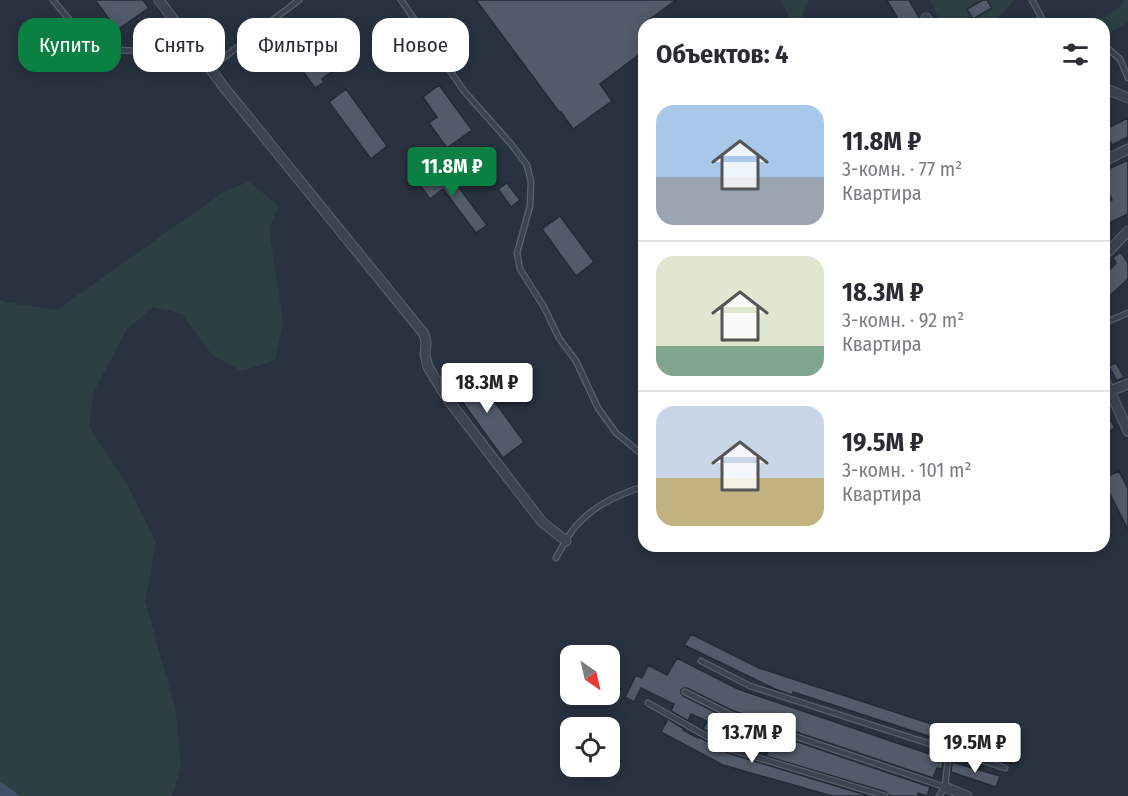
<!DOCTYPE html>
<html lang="ru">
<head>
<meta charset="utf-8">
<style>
	:root { --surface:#fff; --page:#f7f7f7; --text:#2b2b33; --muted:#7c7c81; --line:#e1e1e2; --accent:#0b8043 }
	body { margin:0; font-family:"Fira Sans Condensed",sans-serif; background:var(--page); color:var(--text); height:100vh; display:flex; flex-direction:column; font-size:22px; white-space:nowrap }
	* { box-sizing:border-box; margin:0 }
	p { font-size:20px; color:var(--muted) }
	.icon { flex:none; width:33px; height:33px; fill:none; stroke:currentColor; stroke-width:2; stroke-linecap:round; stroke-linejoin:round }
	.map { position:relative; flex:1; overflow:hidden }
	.details { position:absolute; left:638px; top:18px; width:472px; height:534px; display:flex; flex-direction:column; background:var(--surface); border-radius:18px; box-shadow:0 3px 15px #0003 }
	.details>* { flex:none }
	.banner { position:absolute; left:18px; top:18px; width:530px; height:54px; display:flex; gap:12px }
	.needle { width:39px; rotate:146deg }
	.tools { position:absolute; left:560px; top:645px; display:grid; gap:12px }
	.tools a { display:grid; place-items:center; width:60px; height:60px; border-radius:12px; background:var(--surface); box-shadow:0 3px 15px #0003; font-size:30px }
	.price { position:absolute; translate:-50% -51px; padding:0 14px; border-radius:6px; background:#fff; color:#222; font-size:20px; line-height:39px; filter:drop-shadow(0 2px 3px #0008) }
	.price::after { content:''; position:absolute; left:50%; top:36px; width:18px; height:14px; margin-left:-9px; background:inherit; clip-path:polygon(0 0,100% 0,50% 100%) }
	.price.current { background:var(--accent); color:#fff }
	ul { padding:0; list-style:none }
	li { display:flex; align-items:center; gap:18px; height:150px; padding:0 18px }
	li+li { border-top:2px solid var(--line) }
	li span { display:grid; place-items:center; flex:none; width:168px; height:120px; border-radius:18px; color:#555 }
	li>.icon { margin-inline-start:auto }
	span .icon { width:72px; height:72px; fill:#fffc; stroke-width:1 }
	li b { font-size:26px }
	h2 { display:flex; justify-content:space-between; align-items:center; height:72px; padding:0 18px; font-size:26px }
	.chip { padding:0 21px; border-radius:18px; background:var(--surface); box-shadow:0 3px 15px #0003; font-size:21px; line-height:54px }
	.chip.current { background:var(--accent); color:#fff }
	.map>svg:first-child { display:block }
</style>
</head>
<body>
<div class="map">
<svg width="1128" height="796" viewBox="0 0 1128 796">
	<rect width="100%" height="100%" fill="#293241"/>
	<!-- green -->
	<path fill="#2c4043" d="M780,0H810L807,2L802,15L807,24H793Z
		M930,0H1014L1004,12L990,24H941Z
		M1124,0H1128V22L1104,36V24H1091L1122,6Z
		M249,182L279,206L269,228L283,322L275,360L242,371L212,355L182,314L153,307L127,329L94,391L89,427L128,486L156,543L145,601L175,708L181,765L172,796H20L0,781V300L9,303L57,310L225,191Z"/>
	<!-- water -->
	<path fill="#42516a" d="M0,781L20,796H0Z"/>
	<!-- building -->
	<path fill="#525b6b" stroke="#242b38" stroke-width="1.5" d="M95,0H143L149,8L117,30Z
		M476,0H676L643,24L644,51L600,84L612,101L573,129L561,112L560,113Z
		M887,0H909L919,17V19L912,24H901Z
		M983,0H987L992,8L973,19L967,9Z
		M310,44L331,72L322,79L324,82L315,88L299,66L307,60L300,51Z
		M439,85L472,130L447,148L429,123L437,117L423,97Z
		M346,89L387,146L371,159L329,102Z
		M1128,118V137L1112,145L1104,130Z
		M1128,160V214L1109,223L1104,213V204L1112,200L1104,184V171Z
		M425,171L434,183L448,173L487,225L476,233L443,189L430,199L415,178Z
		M507,183L520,200L511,207L498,189Z
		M560,216L594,262L576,276L542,229Z
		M1121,252L1128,263V279L1104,301V275L1116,263L1113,257Z
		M1116,363L1124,377L1117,381L1109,366Z
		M471,369L524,442L503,458L450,385Z
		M1111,421L1115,428L1104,434V424Z
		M1119,471L1128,489V530L1104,482V478Z
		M691,634L759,668L1018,752L1014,764L793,692L792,695L775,689L684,645Z
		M677,658L738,689L944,759L942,769L937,768L933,778L731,710L687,688H684L681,690V693L683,696L727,718L930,787L927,796L918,793V796H889L886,792L766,756L770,745L755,740L751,751L731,745L703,729L707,721L691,714L688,721L671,711L674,704L641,688L634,702L625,697L636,675L642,678L648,665L667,675Z
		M668,719L684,729L683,730L698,738L699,737L728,753L869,796H832L723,765L661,732Z
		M952,762L1000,776L996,787L951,772Z"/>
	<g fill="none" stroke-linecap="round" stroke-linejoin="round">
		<defs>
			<path id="lane" d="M53,0L86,40L115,50L140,51L155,43L178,26
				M401,0L464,91L511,144L527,165L531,182L530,206L517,253L520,269L544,307L559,338L576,361L598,408L616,433L644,456
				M1032,0L1045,24
				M1104,48L1106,47L1120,59L1128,78
				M210,68L299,0
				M1104,323L1128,313
				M556,558C562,547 568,535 576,526C594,505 618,495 644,486
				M701,661L750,686L1005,768
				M685,692L729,714L945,787
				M648,703L729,749L885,796
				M939,796L945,787L949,750"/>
			<path id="street" d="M159,0L223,86L424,334L426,342L425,355L428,367L449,401L542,522L566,541
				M926,18L930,24
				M1104,88L1128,98
				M1104,161L1128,149
				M1104,256L1128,231
				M1104,378L1128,431
				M1110,391L1128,384
				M945,787L967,796"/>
		</defs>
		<!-- lane casing -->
		<use href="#lane" stroke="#5b626e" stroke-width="7"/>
		<!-- street casing -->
		<use href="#street" stroke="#5b626e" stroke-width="11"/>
		<!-- lane -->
		<use href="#lane" stroke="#3d4451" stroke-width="4.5"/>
		<!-- street -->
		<use href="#street" stroke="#3d4451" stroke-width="9"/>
	</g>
</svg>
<div class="tools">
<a><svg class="needle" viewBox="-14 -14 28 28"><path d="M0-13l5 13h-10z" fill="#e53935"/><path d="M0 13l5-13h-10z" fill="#7c7c81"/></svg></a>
<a><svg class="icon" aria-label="locate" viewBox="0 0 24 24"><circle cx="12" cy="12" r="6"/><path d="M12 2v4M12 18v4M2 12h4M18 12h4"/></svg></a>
</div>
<b class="price current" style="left:452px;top:198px">11.8M ₽</b>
<b class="price" style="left:487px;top:414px">18.3M ₽</b>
<b class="price" style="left:752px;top:764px">13.7M ₽</b>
<b class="price" style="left:975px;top:774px">19.5M ₽</b>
<div class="banner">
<a class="chip current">Купить</a>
<a class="chip">Снять</a>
<a class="chip">Фильтры</a>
<a class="chip">Новое</a>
</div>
<section class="details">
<h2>Объектов: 4<svg class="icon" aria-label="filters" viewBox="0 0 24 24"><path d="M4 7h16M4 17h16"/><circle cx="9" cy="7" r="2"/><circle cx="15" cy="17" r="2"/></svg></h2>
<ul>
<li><span style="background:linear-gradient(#a9c7e8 60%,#9aa5b1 0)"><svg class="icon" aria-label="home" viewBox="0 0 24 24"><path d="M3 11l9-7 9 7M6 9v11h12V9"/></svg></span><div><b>11.8M ₽</b><p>3-комн. · 77 m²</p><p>Квартира</p></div></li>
<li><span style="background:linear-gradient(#dfe7d0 75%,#7fa58c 0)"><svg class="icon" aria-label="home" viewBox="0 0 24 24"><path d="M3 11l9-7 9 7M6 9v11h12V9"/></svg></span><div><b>18.3M ₽</b><p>3-комн. · 92 m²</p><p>Квартира</p></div></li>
<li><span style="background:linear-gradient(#c9d6e8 60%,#c2b280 0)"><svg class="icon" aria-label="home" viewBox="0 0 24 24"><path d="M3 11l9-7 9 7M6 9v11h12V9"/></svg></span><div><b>19.5M ₽</b><p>3-комн. · 101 m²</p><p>Квартира</p></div></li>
</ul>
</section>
</div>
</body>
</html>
